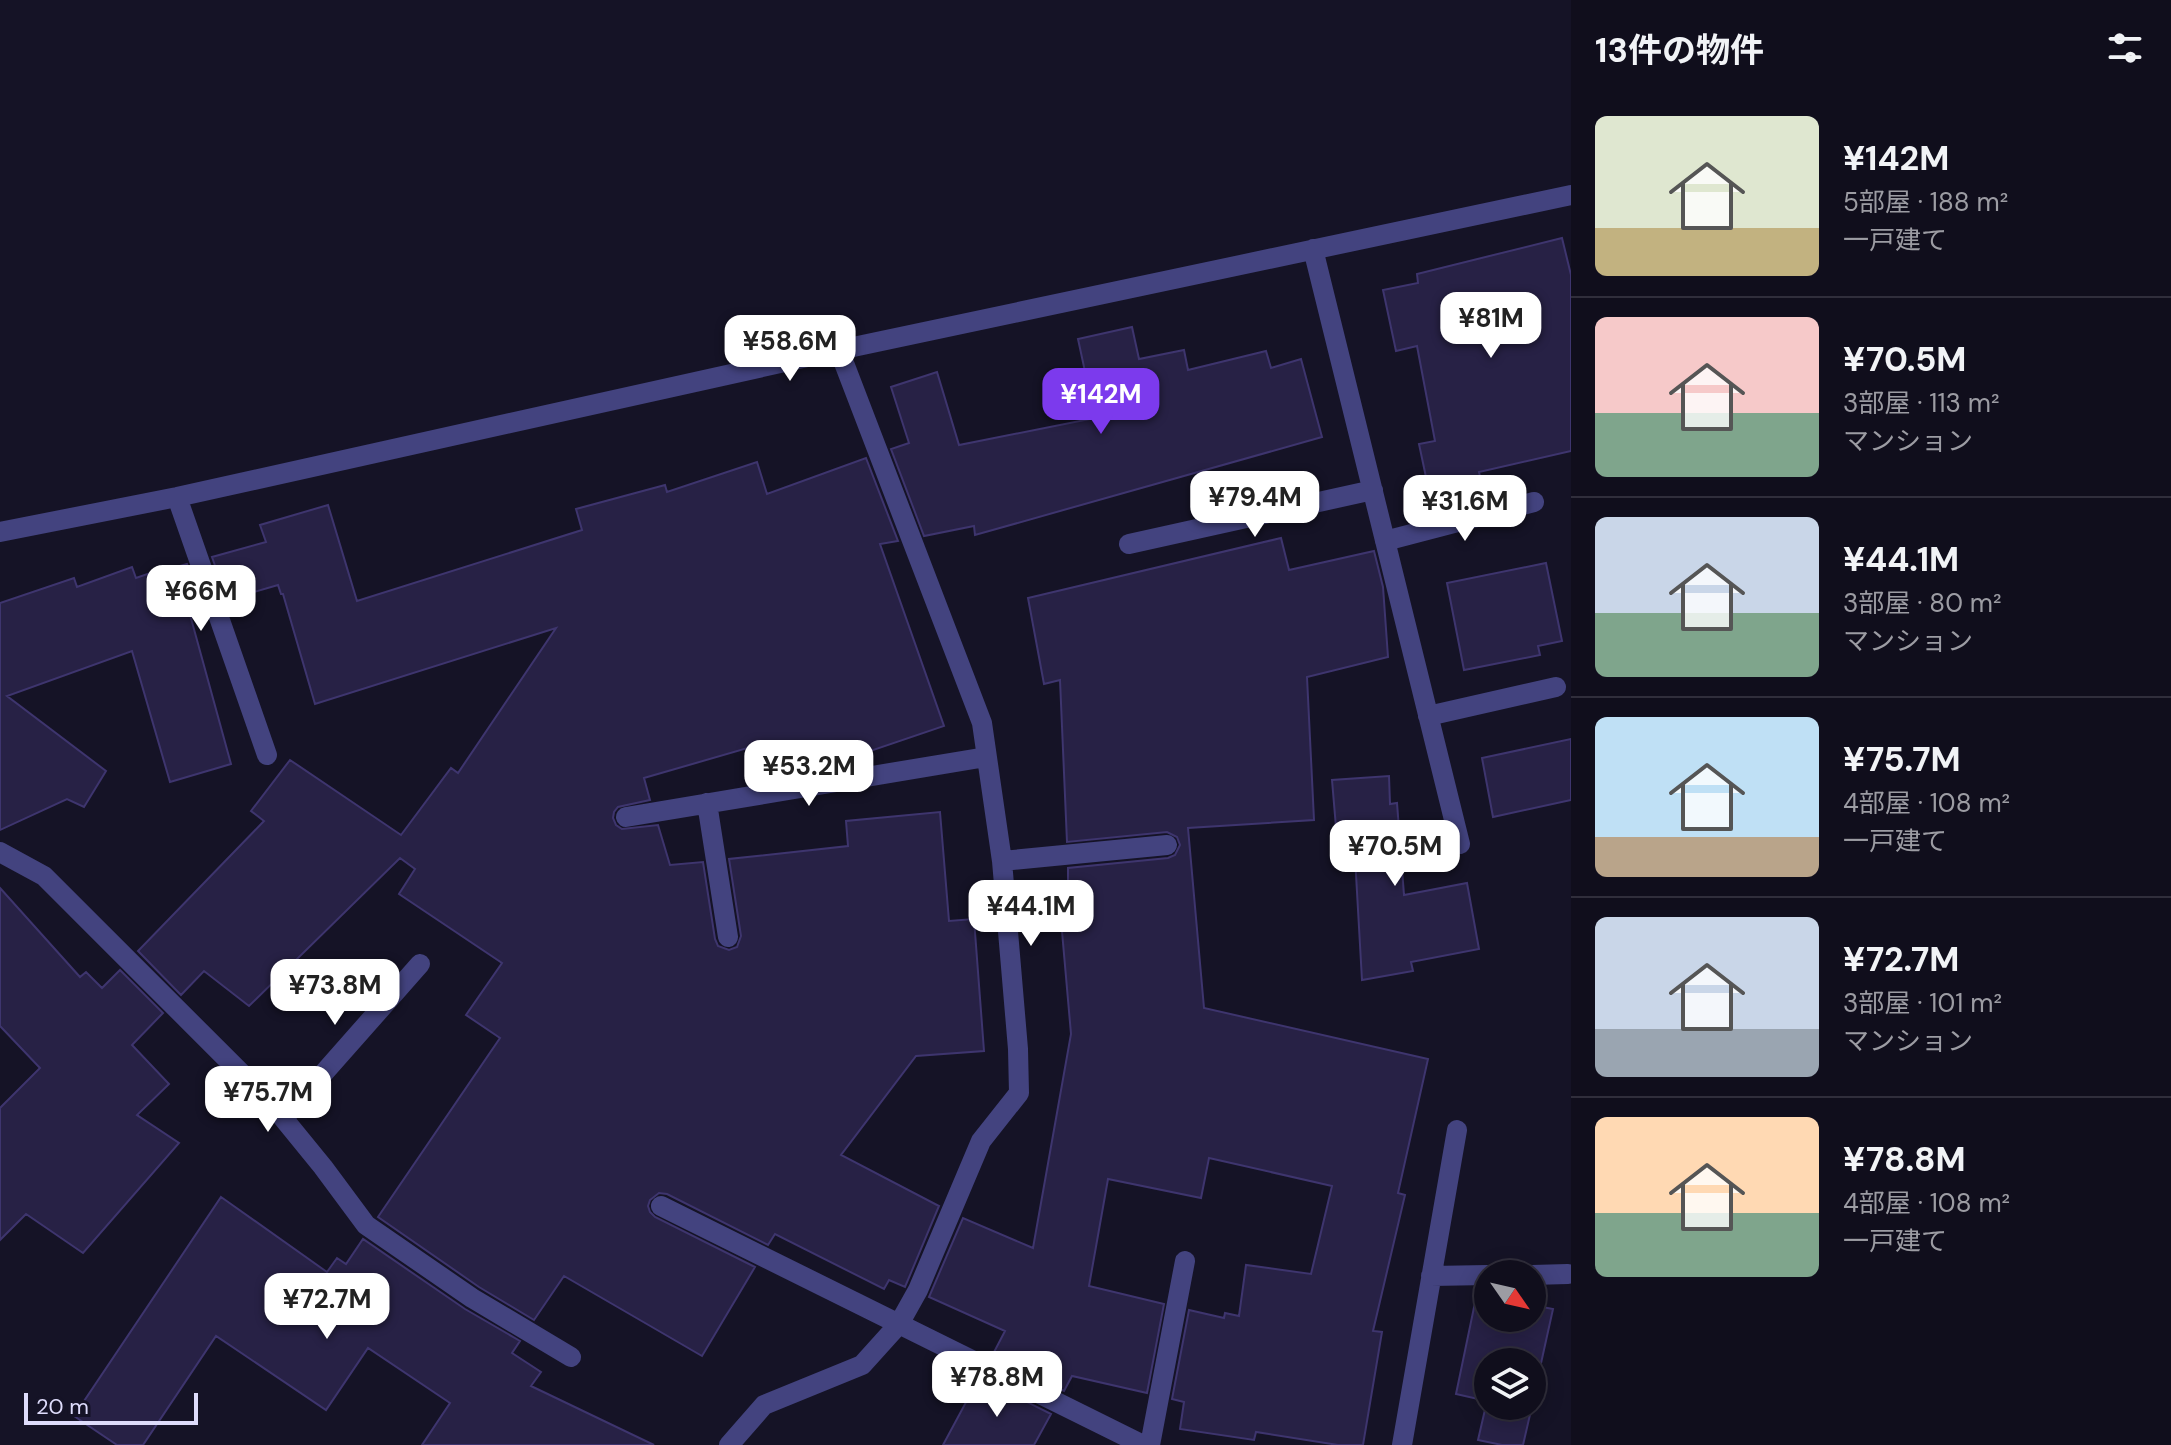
<!DOCTYPE html>
<html lang="ja">
<head>
<meta charset="utf-8">
<style>
	:root { --surface:#100e1c; --page:#1e1c29; --text:#f1f3f6; --muted:#9c9ca3; --line:#302e3b; --accent:#7c3aed }
	body { margin:0; font-family:"DM Sans","Noto Sans JP",sans-serif; background:var(--page); color:var(--text); height:100vh; display:flex; flex-direction:column; font-size:30px; white-space:nowrap }
	* { box-sizing:border-box; margin:0 }
	p { font-size:26px; color:var(--muted) }
	.icon { flex:none; width:44px; height:44px; fill:none; stroke:currentColor; stroke-width:2; stroke-linecap:round; stroke-linejoin:round }
	.map { position:relative; flex:1; overflow:hidden }
	.sheet { display:flex; flex-direction:column; background:var(--surface); width:600px }
	.sheet>* { flex:none }
	.needle { width:52px; rotate:124deg }
	.buttons { position:absolute; left:1474px; top:1260px; display:grid; gap:16px }
	.buttons a { display:grid; place-items:center; width:72px; height:72px; border-radius:50%; background:var(--surface); box-shadow:0 4px 20px #0003,0 0 0 2px var(--line); font-size:40px }
	.scale { position:absolute; left:24px; bottom:20px; width:174px; box-sizing:border-box; padding-left:8px; border:4px solid #dedcfb; border-top:0; font-size:22px; line-height:28px; white-space:nowrap; color:#dedcfb; -webkit-text-stroke:6px #151326; paint-order:stroke }
	.price { position:absolute; translate:-50% -68px; padding:0 18px; border-radius:16px; background:#fff; color:#222; font-size:26px; line-height:52px; filter:drop-shadow(0 2px 4px #0008) }
	.price::after { content:''; position:absolute; left:50%; top:48px; width:24px; height:18px; margin-left:-12px; background:inherit; clip-path:polygon(0 0,100% 0,50% 100%) }
	.price.on { background:var(--accent); color:#fff }
	ul { padding:0; list-style:none }
	li { display:flex; align-items:center; gap:24px; height:200px; padding:0 24px }
	li+li { border-top:2px solid var(--line) }
	li span { display:grid; place-items:center; flex:none; width:224px; height:160px; border-radius:12px; color:#555 }
	li>.icon { margin-inline-start:auto }
	span .icon { width:96px; height:96px; fill:#fffc; stroke-width:1 }
	li b { font-size:34px }
	h2 { display:flex; justify-content:space-between; align-items:center; height:96px; padding:0 24px; font-size:34px }
	main { display:flex; flex:1; min-height:0 }
	.map>svg:first-child { display:block }
</style>
</head>
<body>
<main>
<div class="map">
<svg width="1571" height="1445" viewBox="0 0 1571 1445">
	<rect width="100%" height="100%" fill="#151326"/>
	<!-- building -->
	<path fill="#272145" stroke="#3e356e" stroke-width="2" d="M1562,238L1571,275V451L1479,472L1482,485L1430,496L1419,444L1435,441L1417,346L1396,351L1383,290L1418,283L1417,274Z
		M1132,327L1139,359L1184,350L1188,370L1266,351L1271,368L1301,359L1322,437L975,535L974,526L924,536L891,449L909,443L891,387L937,372L959,445L1095,418L1078,339Z
		M866,458L898,541L880,544L944,726L841,761L840,752L771,763L765,743L644,778L650,800L618,807L614,812L613,818L616,825L622,829L658,825L670,865L703,862L715,939L718,946L729,950L737,947L741,936L729,859L848,846L846,821L940,812L949,921L974,919L984,1051L916,1056L841,1155L939,1206L905,1287L889,1280L884,1289L775,1234L768,1245L667,1194L659,1193L650,1200L648,1206L650,1212L655,1217L755,1267L702,1356L564,1276L534,1320L479,1287L378,1217L500,1038L466,1015L502,963L399,894L415,869L400,858L249,1006L204,971L181,995L138,951L264,821L251,811L290,760L401,835L451,768L458,773L556,628L315,704L283,594H281L278,585L227,600L212,557L266,542L260,525L328,505L357,601L582,530L576,509L665,485L667,492L757,462L767,494Z
		M1281,538L1289,570L1374,551L1383,587L1388,657L1307,677L1314,820L1188,828L1204,1008L1428,1059L1398,1193L1405,1195L1373,1331L1382,1332L1363,1445H1338L1256,1432L1254,1440L1180,1429L1184,1402L1172,1399L1189,1310L1224,1318L1225,1313L1239,1316L1246,1265L1311,1274L1332,1186L1209,1158L1201,1198L1108,1179L1089,1286L1164,1304L1147,1393L1072,1376L1064,1391L992,1356L1005,1331L929,1297L963,1218L1033,1248L1071,1034L1059,897L1068,896V868L1168,858L1175,855L1180,845L1177,837L1167,832L1067,842L1060,680L1044,684L1028,598Z
		M1546,563L1562,641L1538,646L1540,655L1464,670L1447,583Z
		M187,564L202,607L189,611L231,764L170,782L132,651L7,696L106,771L84,807L67,799L0,830V603L74,578L77,587L132,567L136,578L165,568L166,570Z
		M1571,739V800L1493,817L1482,758Z
		M1389,776L1390,804L1397,803L1404,895L1467,883L1479,949L1411,962L1413,971L1362,980L1354,839H1337L1332,780Z
		M0,888L80,977L86,972L102,988L120,970L163,1013L132,1045L169,1084L137,1115L179,1143L83,1253L26,1214L0,1240V1108L40,1068L0,1026Z
		M221,1197L327,1272L337,1258L346,1264L363,1239L465,1309L520,1341L512,1353L541,1372L531,1386L654,1445H422L450,1403L368,1348L326,1410L216,1336L143,1445H117L74,1416Z
		M1477,1293L1488,1295V1318H1532V1305L1553,1309L1532,1404V1362H1488V1406H1532L1523,1445H1502L1478,1440L1487,1401L1456,1394Z
		M979,1378L1051,1414L1034,1445H943Z"/>
	<g fill="none" stroke-linecap="round" stroke-linejoin="round">
		<!-- minor -->
		<path stroke="#43437f" stroke-width="20" d="M1313,249L1460,844
			M177,497L267,755
			M0,532L177,497L839,350L1571,195
			M1385,541L1534,502
			M1129,544L1373,490
			M1428,716L1556,687
			M707,803L728,937
			M626,817L986,757
			M0,852L44,876L270,1102L323,1167L366,1225L472,1298L571,1357
			M1002,861L1167,845
			M284,1118L420,964
			M661,1206L1143,1445
			M1532,1275L1568,1274
			M1431,1276L1488,1275
			M729,1445L764,1405L862,1365L899,1324L918,1290L981,1141L1019,1093L1018,1049L1002,861L982,723L839,350
			M1150,1445L1185,1261
			M1402,1445L1457,1130"/>
	</g>
</svg>
<div class="buttons">
<a><svg class="needle" viewBox="-14 -14 28 28"><path d="M0-13l5 13h-10z" fill="#e53935"/><path d="M0 13l5-13h-10z" fill="#9c9ca3"/></svg></a>
<a><svg class="icon" aria-label="layers" viewBox="0 0 24 24"><path d="M12 4l9 5-9 5-9-5zM3 14l9 5 9-5"/></svg></a>
</div>
<div class="scale">20 m</div>
<b class="price" style="left:1491px;top:360px">¥81M</b>
<b class="price" style="left:790px;top:383px">¥58.6M</b>
<b class="price on" style="left:1101px;top:436px">¥142M</b>
<b class="price" style="left:1255px;top:539px">¥79.4M</b>
<b class="price" style="left:1465px;top:543px">¥31.6M</b>
<b class="price" style="left:201px;top:633px">¥66M</b>
<b class="price" style="left:809px;top:808px">¥53.2M</b>
<b class="price" style="left:1395px;top:888px">¥70.5M</b>
<b class="price" style="left:1031px;top:948px">¥44.1M</b>
<b class="price" style="left:335px;top:1027px">¥73.8M</b>
<b class="price" style="left:268px;top:1134px">¥75.7M</b>
<b class="price" style="left:327px;top:1341px">¥72.7M</b>
<b class="price" style="left:997px;top:1419px">¥78.8M</b>
</div>
<section class="sheet">
<h2>13件の物件<svg class="icon" aria-label="filters" viewBox="0 0 24 24"><path d="M4 7h16M4 17h16"/><circle cx="9" cy="7" r="2"/><circle cx="15" cy="17" r="2"/></svg></h2>
<ul>
<li><span style="background:linear-gradient(#dfe7d0 70%,#c2b280 0)"><svg class="icon" aria-label="home" viewBox="0 0 24 24"><path d="M3 11l9-7 9 7M6 9v11h12V9"/></svg></span><div><b>¥142M</b><p>5部屋 · 188 m²</p><p>一戸建て</p></div></li>
<li><span style="background:linear-gradient(#f6c9c9 60%,#7fa58c 0)"><svg class="icon" aria-label="home" viewBox="0 0 24 24"><path d="M3 11l9-7 9 7M6 9v11h12V9"/></svg></span><div><b>¥70.5M</b><p>3部屋 · 113 m²</p><p>マンション</p></div></li>
<li><span style="background:linear-gradient(#c9d6e8 60%,#7fa58c 0)"><svg class="icon" aria-label="home" viewBox="0 0 24 24"><path d="M3 11l9-7 9 7M6 9v11h12V9"/></svg></span><div><b>¥44.1M</b><p>3部屋 · 80 m²</p><p>マンション</p></div></li>
<li><span style="background:linear-gradient(#bfe0f5 75%,#b9a48a 0)"><svg class="icon" aria-label="home" viewBox="0 0 24 24"><path d="M3 11l9-7 9 7M6 9v11h12V9"/></svg></span><div><b>¥75.7M</b><p>4部屋 · 108 m²</p><p>一戸建て</p></div></li>
<li><span style="background:linear-gradient(#c9d6e8 70%,#9aa5b1 0)"><svg class="icon" aria-label="home" viewBox="0 0 24 24"><path d="M3 11l9-7 9 7M6 9v11h12V9"/></svg></span><div><b>¥72.7M</b><p>3部屋 · 101 m²</p><p>マンション</p></div></li>
<li><span style="background:linear-gradient(#ffd9b3 60%,#7fa58c 0)"><svg class="icon" aria-label="home" viewBox="0 0 24 24"><path d="M3 11l9-7 9 7M6 9v11h12V9"/></svg></span><div><b>¥78.8M</b><p>4部屋 · 108 m²</p><p>一戸建て</p></div></li>
</ul>
</section>
</main>
</body>
</html>
